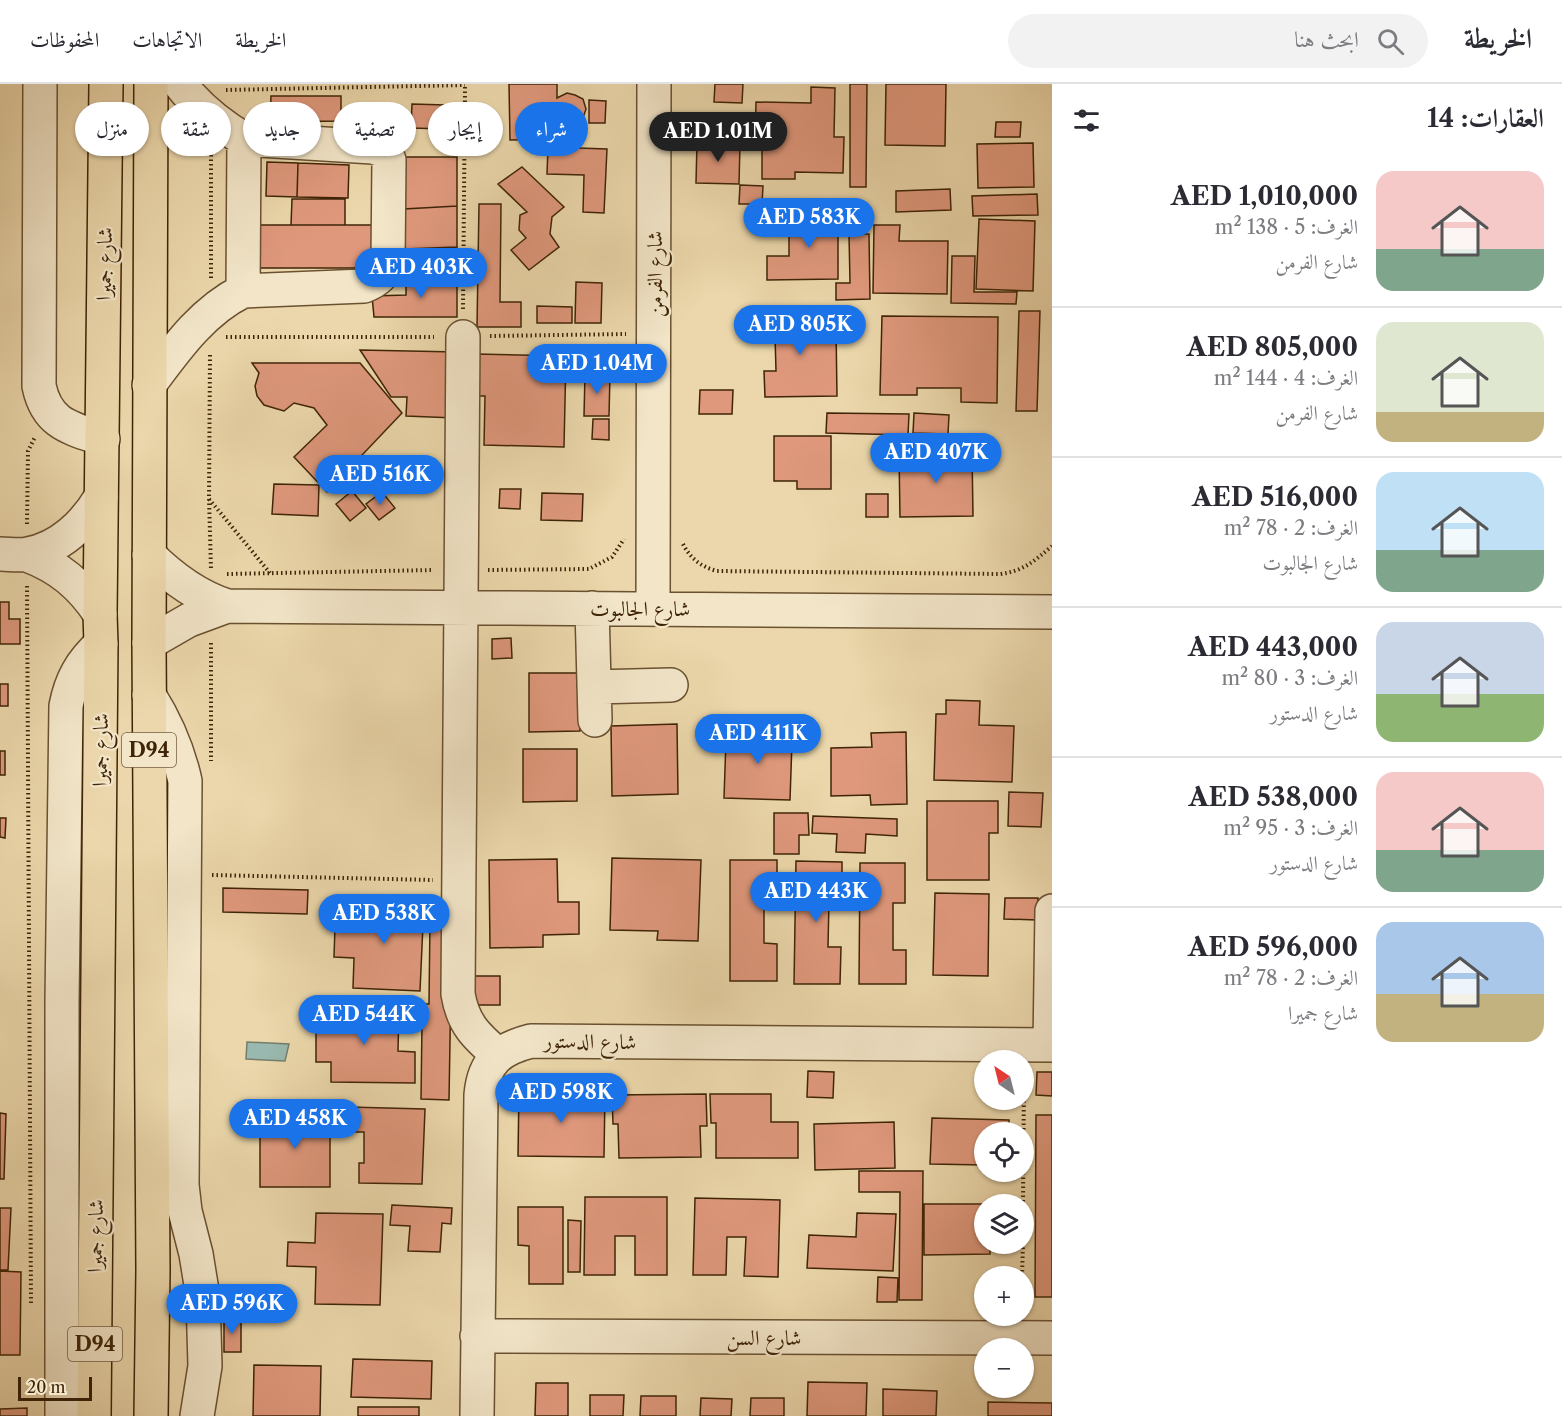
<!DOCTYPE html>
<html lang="ar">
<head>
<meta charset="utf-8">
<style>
	:root { --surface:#fff; --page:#f2f2f3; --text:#2b2b33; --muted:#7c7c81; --line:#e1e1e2; --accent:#1a73e8 }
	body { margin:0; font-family:"Libre Caslon Text",Amiri,serif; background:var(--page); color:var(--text); direction:rtl; height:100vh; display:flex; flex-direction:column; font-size:22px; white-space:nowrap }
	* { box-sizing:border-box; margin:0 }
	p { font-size:20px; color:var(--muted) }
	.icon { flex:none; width:33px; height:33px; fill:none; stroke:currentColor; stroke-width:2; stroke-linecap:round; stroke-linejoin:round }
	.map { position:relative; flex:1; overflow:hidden; direction:ltr }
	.sheet { display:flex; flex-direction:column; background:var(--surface); width:510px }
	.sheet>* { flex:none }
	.guide { position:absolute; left:18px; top:18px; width:570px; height:54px; direction:rtl; display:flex; gap:12px }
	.needle { width:39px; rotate:325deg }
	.controls { position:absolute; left:974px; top:966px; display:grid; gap:12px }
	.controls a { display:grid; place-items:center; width:60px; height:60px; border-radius:50%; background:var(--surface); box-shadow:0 2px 4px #0004; font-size:30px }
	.scale { position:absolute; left:18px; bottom:15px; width:74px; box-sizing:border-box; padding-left:6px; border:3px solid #3f2407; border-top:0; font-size:16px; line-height:21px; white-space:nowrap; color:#3f2407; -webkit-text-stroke:4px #f2e5c8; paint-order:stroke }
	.price { position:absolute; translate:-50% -51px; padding:0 14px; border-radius:21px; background:var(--accent); color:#fff; font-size:20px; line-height:39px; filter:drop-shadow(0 2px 3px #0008) }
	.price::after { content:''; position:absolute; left:50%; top:36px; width:18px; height:14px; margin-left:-9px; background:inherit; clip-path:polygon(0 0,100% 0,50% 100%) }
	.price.on { background:#222; color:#fff }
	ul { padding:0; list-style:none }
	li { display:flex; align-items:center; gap:18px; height:150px; padding:0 18px }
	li+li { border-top:2px solid var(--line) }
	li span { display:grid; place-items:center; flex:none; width:168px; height:120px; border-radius:18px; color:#555 }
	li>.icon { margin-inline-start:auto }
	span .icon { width:72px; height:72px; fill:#fffc; stroke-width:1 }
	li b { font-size:26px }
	h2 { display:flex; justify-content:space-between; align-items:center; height:72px; padding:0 18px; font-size:26px }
	.pill { padding:0 21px; border-radius:27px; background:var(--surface); box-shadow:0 2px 4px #0004; font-size:21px; line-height:54px }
	.pill.on { background:var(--accent); color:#fff }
	header { display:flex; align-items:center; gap:36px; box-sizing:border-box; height:84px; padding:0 30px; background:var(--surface); border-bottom:2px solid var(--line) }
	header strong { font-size:28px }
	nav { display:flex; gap:33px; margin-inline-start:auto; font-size:21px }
	.search { width:420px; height:54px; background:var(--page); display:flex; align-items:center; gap:15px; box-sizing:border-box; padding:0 21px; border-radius:33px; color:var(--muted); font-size:22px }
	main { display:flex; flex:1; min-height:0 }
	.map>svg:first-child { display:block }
</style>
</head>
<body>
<header>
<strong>الخريطة</strong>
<div class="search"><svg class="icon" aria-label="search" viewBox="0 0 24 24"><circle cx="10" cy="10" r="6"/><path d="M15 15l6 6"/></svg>ابحث هنا</div>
<nav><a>الخريطة</a><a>الاتجاهات</a><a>المحفوظات</a></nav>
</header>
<main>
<section class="sheet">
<h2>العقارات: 14<svg class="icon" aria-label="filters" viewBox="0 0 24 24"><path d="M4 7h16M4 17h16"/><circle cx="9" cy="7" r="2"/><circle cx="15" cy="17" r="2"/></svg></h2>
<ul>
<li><span style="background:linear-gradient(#f6c9c9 65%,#7fa58c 0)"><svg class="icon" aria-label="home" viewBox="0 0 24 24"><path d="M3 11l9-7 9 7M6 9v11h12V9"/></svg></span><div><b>AED 1,010,000</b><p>الغرف: 5 · 138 m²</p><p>شارع الفرمن</p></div></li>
<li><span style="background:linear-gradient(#dfe7d0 75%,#c2b280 0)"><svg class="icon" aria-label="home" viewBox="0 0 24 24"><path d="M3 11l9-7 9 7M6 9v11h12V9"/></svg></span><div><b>AED 805,000</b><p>الغرف: 4 · 144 m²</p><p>شارع الفرمن</p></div></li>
<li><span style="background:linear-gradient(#bfe0f5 65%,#7fa58c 0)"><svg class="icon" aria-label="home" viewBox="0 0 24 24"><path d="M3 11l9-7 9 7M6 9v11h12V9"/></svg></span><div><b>AED 516,000</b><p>الغرف: 2 · 78 m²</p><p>شارع الجالبوت</p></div></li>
<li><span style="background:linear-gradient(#c9d6e8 60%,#8fb573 0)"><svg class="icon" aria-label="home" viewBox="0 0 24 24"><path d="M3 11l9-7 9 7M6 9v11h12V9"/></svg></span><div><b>AED 443,000</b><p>الغرف: 3 · 80 m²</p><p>شارع الدستور</p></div></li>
<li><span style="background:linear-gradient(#f6c9c9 65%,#7fa58c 0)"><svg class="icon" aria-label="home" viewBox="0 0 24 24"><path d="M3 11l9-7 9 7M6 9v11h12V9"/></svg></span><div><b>AED 538,000</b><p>الغرف: 3 · 95 m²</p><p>شارع الدستور</p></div></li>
<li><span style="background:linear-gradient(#a9c7e8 60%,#c2b280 0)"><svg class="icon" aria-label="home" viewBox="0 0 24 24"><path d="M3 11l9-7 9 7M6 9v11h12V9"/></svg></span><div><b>AED 596,000</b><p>الغرف: 2 · 78 m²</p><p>شارع جميرا</p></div></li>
</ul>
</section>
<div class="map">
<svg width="1052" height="1332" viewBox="0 0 1052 1332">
	<rect width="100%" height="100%" fill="#ebd7ab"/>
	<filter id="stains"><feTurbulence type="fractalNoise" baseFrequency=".00333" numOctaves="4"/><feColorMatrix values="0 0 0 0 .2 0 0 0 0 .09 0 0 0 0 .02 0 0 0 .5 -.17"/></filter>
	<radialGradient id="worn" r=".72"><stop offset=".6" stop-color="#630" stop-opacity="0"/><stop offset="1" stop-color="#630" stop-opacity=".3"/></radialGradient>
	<!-- water -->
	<path fill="#99b8af" stroke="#757d6c" stroke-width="1.5" d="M247,958L289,960L285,977L246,975Z"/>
	<!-- building -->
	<path fill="#df987c" stroke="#3f2407" stroke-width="1.5" d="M509,0H557V14L567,9L575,11L583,15L586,25L583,34L564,39L565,55L510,56Z
		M715,0H743L742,19L714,18Z
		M850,0H867L866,103H850Z
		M886,0H946L945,62L885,61Z
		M811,3L835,4L834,53H844L843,89L795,88V95H762V65H755L756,18L811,19Z
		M271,12H341V37L270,38Z
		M589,16L606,17L605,39H589Z
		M412,20L445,21L444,45L411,44Z
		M996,38H1021L1020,53H995Z
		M697,58L740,60L739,100L696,99Z
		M1033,59L1034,103L978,104L977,60Z
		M548,63L607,65L604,129L583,128L584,91L547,90Z
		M403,73H457V122L404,125Z
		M267,78L298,79L297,113L266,112Z
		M298,79L349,81L348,114L297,113Z
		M522,83L564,123L552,133L550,150L559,163L529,186L511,166L526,154L519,146L520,131L527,128L498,100Z
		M740,101L763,102L762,120H739Z
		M950,105L951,126L896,128V107Z
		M1037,110L1038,131L973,132L972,112Z
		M292,115H345V141H291Z
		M479,120H501L500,218H521V243H477Z
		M457,122V163L405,165L404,125Z
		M789,128H838V195L767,196V172H789Z
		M979,135L1035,137L1033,207L976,205Z
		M253,141H378V184H253Z
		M874,141H900L899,157H948L947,210L873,209Z
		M849,150H869L870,215L836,216V199H850Z
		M457,163V190L406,192L405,165Z
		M952,172H975L974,208H1017L1016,220L951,219Z
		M457,190V233H374L372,212L406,211V192Z
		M576,198L602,199L601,239H575Z
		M537,222L572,223V239H537Z
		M806,224V245L836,244L837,312L765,313L764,287H776L775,251L762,252V225Z
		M1019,227H1040L1037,327H1016Z
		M882,232L998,233L997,319L961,318V304H917V311H880Z
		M569,264L610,265V288L568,287Z
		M360,266L457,268L455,334L406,332L407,313H391Z
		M476,270L566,272L564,363L484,361L485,312H475Z
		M252,279H360L402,329L327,408L294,373L327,341L314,324L294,319L284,327L264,321L257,312L255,302L259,289Z
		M585,290H610L609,332H584Z
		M700,306H733L732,330H699Z
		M827,329L909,330L908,351L826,349Z
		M914,329L949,331L948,350L913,349Z
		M593,335H609V356L592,355Z
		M774,352H831V405H797V397H774Z
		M972,368L973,432L900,433L899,369Z
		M274,400L319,401L318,432L272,430Z
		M500,405H521L520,425L499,424Z
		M352,407L366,424L350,437L336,420Z
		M382,408L395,424L379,436L366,420Z
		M542,409L583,410L582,437L541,436Z
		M866,410H888V433H866Z
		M0,518H9V535H20V560H0Z
		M511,554L512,574L492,575V555Z
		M529,589H579L580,647L529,648Z
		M0,600H8V622H0Z
		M946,616L980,617L979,641L1014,642L1012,698L934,696L936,630H946Z
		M677,640L678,710L612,712L611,642Z
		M736,643L784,645V658H792L790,716L724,714L726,656H736Z
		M906,648L907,720L871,721L870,711L831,712V664L872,663L871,649Z
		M523,665H577V717L523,718Z
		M0,667H5V691H0Z
		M1009,708L1043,709L1041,743L1008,742Z
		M927,717H998V749H989V796H927Z
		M774,729H808L809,751H799V770H774Z
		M813,732L897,735V752L866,750L865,769L836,768L837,750L812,749Z
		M0,734H6L5,754L0,753Z
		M612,774L701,776L698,857L657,856L658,847L610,846Z
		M557,775L558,818H579V850L543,851V863L490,864L489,776Z
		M730,776H777V814H764V859L777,860V897H730Z
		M796,777L842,778V817H829L828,863H841L840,900H794Z
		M860,779H905V819H893V866H906V900H859Z
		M223,804L308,806L307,830L223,828Z
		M935,809L989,810L988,892L933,891Z
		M1005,814H1038L1037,836L1004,835Z
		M355,815L424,818L420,907L353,904L354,874L334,873L335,843L354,844Z
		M430,837H452L449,1016L421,1015L422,940H402L403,920H429Z
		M469,892H500V921H469Z
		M331,922L399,923L398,967L415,968V999L331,998V978H316V939L331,940Z
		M808,987L834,988L833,1014L807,1013Z
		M1037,988H1052V1012L1036,1011Z
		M519,1007L605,1009L604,1073L518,1072Z
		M706,1010L707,1042H700L701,1073L619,1074L618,1040H613L612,1011Z
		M710,1010H771V1038H798V1074H716V1039H711Z
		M348,1023L425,1025L422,1100L359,1099V1079H364V1048H347Z
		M0,1029L6,1030L4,1095H0Z
		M260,1029H330V1103H260Z
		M1036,1031H1052V1213H1035Z
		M932,1034L1009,1036V1048H984V1081L930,1080Z
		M894,1038L895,1084L815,1086L814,1040Z
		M859,1087H923L922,1216H899L900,1108H859Z
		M585,1113H667V1191H635V1152H615V1191H584Z
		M695,1114L780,1116L778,1193L744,1192L746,1153H727L726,1191H693Z
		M924,1120H991H984V1160H990V1170L924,1171Z
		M392,1121L452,1124L451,1140L442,1139L440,1168L408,1167L410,1142L390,1141Z
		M518,1123H563V1200H529V1162L518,1161Z
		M0,1124H11L8,1186H0Z
		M316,1129L383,1130L380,1221L315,1220L316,1183L287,1182L288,1158L315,1159Z
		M857,1129L896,1130L893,1187L807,1184L809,1151L856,1153Z
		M568,1136L581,1137L580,1188H568Z
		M0,1187L21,1188L20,1271H0Z
		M878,1193L898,1194L897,1218H877Z
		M224,1233H241V1268H224Z
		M353,1275L432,1277L431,1315L351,1313Z
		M254,1281L321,1282L320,1332H253Z
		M808,1298L867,1299L866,1332H807Z
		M536,1299H568V1332H535Z
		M883,1305L937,1307L936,1332H883Z
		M590,1311H624L623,1332H590Z
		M641,1312H676V1332H640Z
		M701,1314L732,1315L731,1332H700Z
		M751,1314H784V1332H750Z
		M988,1318L1052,1319V1332H988Z
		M358,1323H419V1332H358Z
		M27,1324V1332H0V1325Z"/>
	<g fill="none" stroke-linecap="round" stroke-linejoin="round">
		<defs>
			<path id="minor" d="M40,0L39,302C47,340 70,344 103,355
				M243,207L244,55
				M463,253L458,910C463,940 476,952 498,971
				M149,301C175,266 202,227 243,207L364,202C377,197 384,191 388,177L389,76L385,67L373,63L244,55C220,41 197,22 180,0
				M0,470C9,470 20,472 28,470C60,464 85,440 101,413
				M27,471C59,483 81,501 100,530
				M149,471C172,494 196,512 227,522L1052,528
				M592,524L595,636
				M653,524L654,0
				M149,559L189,536L227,522
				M594,603L671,601
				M149,611C166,638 178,665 185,697L182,1101L185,1127L196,1170L203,1213L205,1282L197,1332
				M1050,961L1052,827
				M477,1252L1052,1254
				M62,1332V918L66,622C71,596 81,578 101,560
				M477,1332L481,1011C484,977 500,965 531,957L1052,961"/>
			<path id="major" d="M94,1332L101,560L100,530L106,0
				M151,1332L153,1186L149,559L151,0"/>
		</defs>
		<!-- minor casing -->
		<use href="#minor" stroke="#6a5130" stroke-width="36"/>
		<!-- major casing -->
		<use href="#major" stroke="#3f2407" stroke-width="36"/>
		<!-- path -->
		<path stroke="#3f2407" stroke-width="4" stroke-dasharray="1.5 3" stroke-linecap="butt" d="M226,6L465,1
			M211,194V67
			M463,225L465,1
			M490,252L626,250
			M226,253H434
			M210,271L209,414L211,485
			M209,415L270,489
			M27,440L28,367L35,353
			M683,460C690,474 701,483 717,487L1000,490C1024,487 1034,477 1052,462
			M488,486L589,485L612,473L624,455
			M227,490L433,486
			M27,502L31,1220
			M211,559V677
			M212,791L433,796
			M1023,1122L1024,990
			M1022,1192L1023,1160"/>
		<!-- minor -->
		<use href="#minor" stroke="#f2e5c8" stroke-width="33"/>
		<!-- major -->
		<use href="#major" stroke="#ebd7ab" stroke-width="33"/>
	</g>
	<g text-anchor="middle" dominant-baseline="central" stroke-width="4.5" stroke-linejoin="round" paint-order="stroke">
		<!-- shield labels -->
		<g fill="#f2e5c8" stroke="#755e41" stroke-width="1.5">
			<rect x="122" y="649" width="54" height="34" rx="4.5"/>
			<rect x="68" y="1243" width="54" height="34" rx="4.5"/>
		</g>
		<g font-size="20" font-weight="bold" fill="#3f2407">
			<text x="149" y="666">D94</text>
			<text x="95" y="1260">D94</text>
		</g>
		<!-- street labels -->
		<g font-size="21" fill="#3f2407" stroke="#f2e5c8">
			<text transform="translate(104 180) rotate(-89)">شارع جميرا</text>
			<text transform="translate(654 190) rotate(-90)">شارع الفرمن</text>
			<text x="640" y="524">شارع الجالبوت</text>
			<text transform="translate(100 666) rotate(-89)">شارع جميرا</text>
			<text transform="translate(590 957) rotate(1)">شارع الدستور</text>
			<text transform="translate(95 1152) rotate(-89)">شارع جميرا</text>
			<text x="764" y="1253">شارع السن</text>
		</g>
	</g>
	<rect width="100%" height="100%" filter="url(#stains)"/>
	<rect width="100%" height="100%" fill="url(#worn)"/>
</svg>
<div class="controls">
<a><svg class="needle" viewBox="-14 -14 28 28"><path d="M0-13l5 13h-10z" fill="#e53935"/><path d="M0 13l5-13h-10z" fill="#7c7c81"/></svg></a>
<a><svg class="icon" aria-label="locate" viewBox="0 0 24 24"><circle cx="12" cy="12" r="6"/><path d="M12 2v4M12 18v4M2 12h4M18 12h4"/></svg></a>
<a><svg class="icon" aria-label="layers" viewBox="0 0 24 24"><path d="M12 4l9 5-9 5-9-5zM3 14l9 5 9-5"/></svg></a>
<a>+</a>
<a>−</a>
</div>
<div class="scale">20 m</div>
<b class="price on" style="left:718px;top:79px">AED 1.01M</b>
<b class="price" style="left:809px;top:165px">AED 583K</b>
<b class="price" style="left:421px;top:215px">AED 403K</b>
<b class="price" style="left:800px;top:272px">AED 805K</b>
<b class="price" style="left:597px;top:311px">AED 1.04M</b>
<b class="price" style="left:936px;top:400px">AED 407K</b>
<b class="price" style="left:380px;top:422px">AED 516K</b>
<b class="price" style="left:758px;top:681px">AED 411K</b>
<b class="price" style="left:816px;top:839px">AED 443K</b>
<b class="price" style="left:384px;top:861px">AED 538K</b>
<b class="price" style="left:364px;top:962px">AED 544K</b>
<b class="price" style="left:561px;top:1040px">AED 598K</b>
<b class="price" style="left:295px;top:1066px">AED 458K</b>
<b class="price" style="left:232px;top:1251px">AED 596K</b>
<div class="guide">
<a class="pill on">شراء</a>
<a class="pill">إيجار</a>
<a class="pill">تصفية</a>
<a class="pill">جديد</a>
<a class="pill">شقة</a>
<a class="pill">منزل</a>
</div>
</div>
</main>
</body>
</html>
